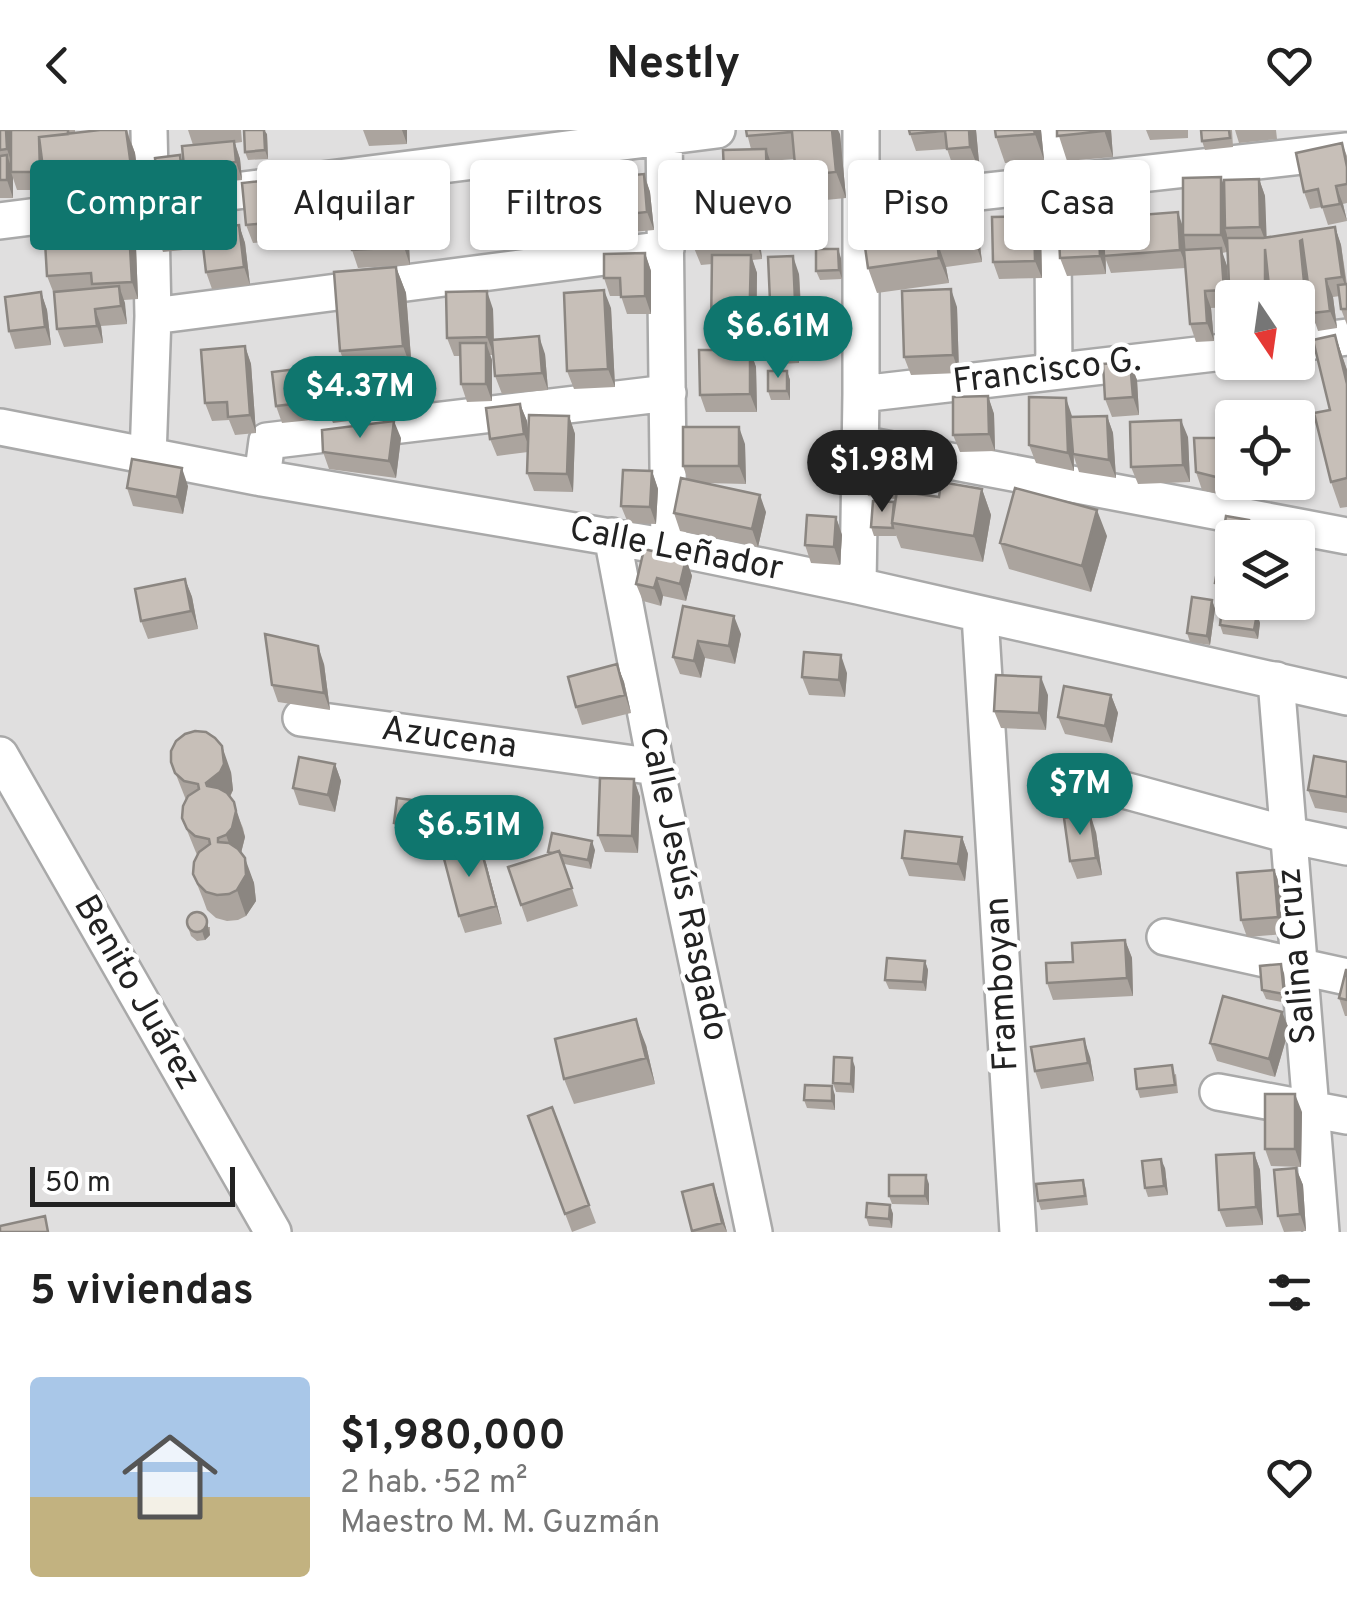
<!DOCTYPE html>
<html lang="es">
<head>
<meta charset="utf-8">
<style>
	:root { --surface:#fff; --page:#f6f6f6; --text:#222; --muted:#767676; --line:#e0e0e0; --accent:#0f766e }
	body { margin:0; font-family:Overpass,sans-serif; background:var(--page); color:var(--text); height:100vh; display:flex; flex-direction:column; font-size:38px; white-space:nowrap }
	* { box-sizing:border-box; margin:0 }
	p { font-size:32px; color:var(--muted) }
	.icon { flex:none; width:55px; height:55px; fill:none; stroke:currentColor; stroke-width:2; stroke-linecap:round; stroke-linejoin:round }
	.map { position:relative; height:1102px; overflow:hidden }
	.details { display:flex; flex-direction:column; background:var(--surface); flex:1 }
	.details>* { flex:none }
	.banner { position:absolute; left:30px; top:30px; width:1288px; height:90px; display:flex; gap:20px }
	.needle { width:65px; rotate:167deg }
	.fabs { position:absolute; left:1215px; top:150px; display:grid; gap:20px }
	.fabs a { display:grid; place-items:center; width:100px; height:100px; border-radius:10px; background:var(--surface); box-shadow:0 2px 8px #0004; font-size:50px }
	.scale { position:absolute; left:30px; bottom:25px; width:205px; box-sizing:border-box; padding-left:10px; border:5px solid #222; border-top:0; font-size:28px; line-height:35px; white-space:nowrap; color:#222; -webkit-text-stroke:8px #fff; paint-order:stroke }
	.price { position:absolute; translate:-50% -85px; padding:0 22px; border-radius:35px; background:var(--accent); color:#fff; font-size:32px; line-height:65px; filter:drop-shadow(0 2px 5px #0008) }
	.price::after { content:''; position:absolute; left:50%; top:60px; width:30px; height:22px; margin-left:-15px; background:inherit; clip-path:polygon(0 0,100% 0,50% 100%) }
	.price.on { background:#222; color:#fff }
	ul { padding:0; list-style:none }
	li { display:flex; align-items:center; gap:30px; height:250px; padding:0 30px }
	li+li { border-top:2px solid var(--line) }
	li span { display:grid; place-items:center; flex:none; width:280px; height:200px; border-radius:10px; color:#555 }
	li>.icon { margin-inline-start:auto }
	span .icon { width:120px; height:120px; fill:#fffc; stroke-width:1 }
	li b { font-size:42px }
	h2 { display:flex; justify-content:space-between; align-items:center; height:120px; padding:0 30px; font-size:42px }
	.chip { padding:0 35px; border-radius:10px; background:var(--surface); box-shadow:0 2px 8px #0004; font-size:35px; line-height:90px }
	.chip.on { background:var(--accent); color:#fff }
	header { display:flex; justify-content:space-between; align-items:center; height:130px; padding:0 30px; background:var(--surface); font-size:45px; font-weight:700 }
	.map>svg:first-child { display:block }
</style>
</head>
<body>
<header><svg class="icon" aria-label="back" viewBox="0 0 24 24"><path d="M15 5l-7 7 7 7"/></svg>Nestly<svg class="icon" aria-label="heart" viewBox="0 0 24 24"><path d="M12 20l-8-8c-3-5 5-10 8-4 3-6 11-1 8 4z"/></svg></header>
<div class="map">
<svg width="1347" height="1102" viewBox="0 0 1347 1102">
	<rect width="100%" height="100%" fill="#f2efe9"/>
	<!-- residential -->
	<path fill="#e0dfdf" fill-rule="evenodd" d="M0,0H1347V1102H0ZM1232,168H1298V232H1232ZM1232,288H1298V352H1232ZM1232,408H1298V472H1232Z"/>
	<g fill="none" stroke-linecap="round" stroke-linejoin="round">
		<defs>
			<path id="minor" d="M664,0L669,417
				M1052,0L1054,241
				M862,75L1347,21
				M0,91L717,0
				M153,186L666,119
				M1298,213L1347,207
				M861,264L1232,221
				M0,297L262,348L669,417L858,456L1347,567
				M860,314L1347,406
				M148,327L153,186L149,0
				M262,348L267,311L668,263
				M612,406L656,637L754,1102
				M858,456L861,264V0
				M980,485L1018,1102
				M1276,550L1321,1102
				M301,588L656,637
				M0,625L273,1102
				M1120,659L1289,705L1347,717
				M1165,807L1347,847
				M1218,962L1347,986"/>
		</defs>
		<!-- minor casing -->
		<use href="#minor" stroke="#a9a9a9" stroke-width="40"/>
		<!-- minor -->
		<use href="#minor" stroke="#fff" stroke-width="35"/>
	</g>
	<!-- wall -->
	<path fill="#aba49e" d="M0,0H75V3L100,0H127L135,23L140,62L53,71L46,53V60H17L13,48V68H0Z
		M188,0H241L242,12L235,13L240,29L242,50L190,55L184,37L193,15Z
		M363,0H407V14L369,16Z
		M746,0L840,4L846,68L805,72L796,46L794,29L770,31L772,36L774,80L756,81L762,129L752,130L757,143L756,219L718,218L711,201L712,134L701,135L694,118L726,67L725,64L751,19Z
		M976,0L980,43L956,45L947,19L916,21L910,4Z
		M995,0H1041L1044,30L1005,33L996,7Z
		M1057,0H1111L1113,27L1067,31Z
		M1146,0H1188V8L1150,10Z
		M1201,0H1232L1233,17L1205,20L1202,11Z
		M1235,0H1276L1277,9L1239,13Z
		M267,4L268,29L248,30L245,22Z
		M1342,13L1347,26V73L1343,74L1347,91L1328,95L1322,77L1310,79L1304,62Z
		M180,25L183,34L186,56L160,58L157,49Z
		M644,44L650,62L654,100L598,105L592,88Z
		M1221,47L1224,56L1259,49L1265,66L1266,107L1335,97L1341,115L1347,154V195L1341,179L1340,166L1333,167L1337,198L1318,201L1312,183L1310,170L1298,171V168H1273L1271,163V168H1234L1229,154L1227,122L1222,123L1227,136L1230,177L1211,178L1214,211L1196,212L1190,194L1185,138L1111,143L1106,130V144L1067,146L1060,128L1183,98Z
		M401,57L407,74L410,135L358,138L352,120Z
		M326,63L331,104L253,113L246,95Z
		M86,74L93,92V101L129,100L136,117L138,169L124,170L127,194L101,196L103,213L64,217L57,199L54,164L47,146Z
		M199,76L203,118L163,122L157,104Z
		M970,81L979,106L982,132L946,137L949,153L877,163L868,138Z
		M1034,86L1041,104L1042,148L999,149L993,132Z
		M239,95L245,113L250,155L212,159L206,142Z
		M645,123L651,141V184H627L621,166H610L604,148Z
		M841,128L842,149L820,150L816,141Z
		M396,137L406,163L412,241L351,247L357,290L333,293L331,288L282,293L276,276L345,234L340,221Z
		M799,144L801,174L813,191L815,211L797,213L799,233L780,234L773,216H765L759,199L772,177L770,171Z
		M41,162L47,180L51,215L15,219L9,201Z
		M957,177L959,243L911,245L904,227Z
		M611,178L615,257L574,259L567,241Z
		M493,179L494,210L545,224L548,260L502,264L495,246L494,225H490L492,230V271L467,272L461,254L460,226H454L447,208Z
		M1335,205L1347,240V377L1340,378L1331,352L1330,280Z
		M245,216L251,234L256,303L235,305L229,290L212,291L205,273Z
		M750,220L756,237L757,282H706L700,265Z
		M1130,232L1137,250L1139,285L1112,287L1105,269Z
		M787,241L790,250V270H771L768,261Z
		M988,266L994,284L995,321L960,322L953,305Z
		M520,274L527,291L528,306L569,286L575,304L573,362L534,361L527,343L528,322L497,326L490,309Z
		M1107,286L1113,303L1116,348L1079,342L1074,327V341L1036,333L1029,315L1072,287Z
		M1188,307L1190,352L1138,354L1131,337Z
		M401,308L396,348L329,339L323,322Z
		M1228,308L1232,320V352H1237L1238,369L1202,360L1196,342Z
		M745,314L746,354L706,353L766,382L758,417L680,401L674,383L688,350L683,336Z
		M652,341L658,359L656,394L628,393L621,376Z
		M926,344L924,365L939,367L982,359L991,385L983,432L901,418L896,405V406H874L871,397L895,369L868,366L862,348Z
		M188,356L183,384L133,376L127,358Z
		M836,387L842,405L840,435L811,433L805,415Z
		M1107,406L1091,462L1009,439L1000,413Z
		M1232,408V472L1221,470L1215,453Z
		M686,429L692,446L686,471L663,466L661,476L643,471L636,454Z
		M185,449L192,467L198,499L148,509L141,491Z
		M1212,470L1215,479L1210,515L1190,512L1187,503Z
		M683,476L741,504L735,534L705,528L701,548L680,544L673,527Z
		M1257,484L1260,493L1258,509L1223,504L1220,495Z
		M324,534L330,580L278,572L272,555Z
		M617,534L624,552L631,583L582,595L576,577Z
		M847,543L845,567L809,565L802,547Z
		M1048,565L1046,600L1001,598L994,581Z
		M1111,565L1118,583L1112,613L1065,604L1058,587Z
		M171,632L231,642L233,660L230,667L243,698L245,707L241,723L254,753L256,771L246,786L238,790L227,791L216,788L207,780L203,769L193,744L197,725L182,688L186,670Z
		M1347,632V683L1315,678L1308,660Z
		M335,634L341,651L335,682L299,675L293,658Z
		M634,649L640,667L638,723L605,722L598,705Z
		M449,691L446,716L400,711L394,693Z
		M1096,702L1102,745L1077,749L1070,731Z
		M962,707L968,724L965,751L909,746L902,728Z
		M595,720L591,739L564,734L578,776L527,792L508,737L548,724V722Z
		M486,733L502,794L465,803L459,786Z
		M1274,740L1281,757L1284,804L1247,807L1241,790Z
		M188,797H210V805L205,810L197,811L191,806Z
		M1125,810L1132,828L1133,866L1053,870L1047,853L1073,832Z
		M925,831L928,840L926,861L889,859L885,850Z
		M1284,843L1287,873L1266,869L1262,860Z
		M1339,868L1347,870V886H1345Z
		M1282,882L1289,899L1275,947L1217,931L1210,913Z
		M646,915L655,954L574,974L564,949Z
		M1090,927L1094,951L1041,959L1035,941Z
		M855,937L854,963L836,962L833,953Z
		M1176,944L1178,963L1140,968L1137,959Z
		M835,965V980L807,978L804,970Z
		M552,977L596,1093L572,1102L528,986Z
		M1302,982L1301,1037L1271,1036L1265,1019Z
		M1254,1023L1260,1040L1263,1095L1226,1097L1219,1080Z
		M1165,1038L1168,1065L1148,1067L1145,1058Z
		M1296,1038L1303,1055L1306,1101L1284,1102L1278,1086Z
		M1083,1050L1086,1059L1088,1075L1041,1080L1038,1071Z
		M713,1054L727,1102H693L682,1062Z
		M929,1054V1075L892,1074L889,1066Z
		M890,1075L893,1084L892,1098L869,1096L866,1087Z"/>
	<!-- shaded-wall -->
	<path fill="#8b8681" d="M6,0H12L13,37L7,19Z
		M126,0L135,23L140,62L131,36Z
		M264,0L267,4L268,29L265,20Z
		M402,0H407V14Z
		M832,0H838L840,4L846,68L836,42Z
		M969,0H976L980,43L970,17Z
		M1034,0H1041L1044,30L1035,4Z
		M1104,0H1111L1113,27Z
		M40,10L44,46L46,53V60L40,42Z
		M234,11L240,29L242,50L236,32Z
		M766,19L772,36L774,80L767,62Z
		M7,25L13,42H11L13,48V68L7,50Z
		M180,25L183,34L186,56L182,47Z
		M644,44L650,62L654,100L647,82Z
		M320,45L326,63L331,104L324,87Z
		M1221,47L1227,65L1225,98L1227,105V122L1221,105Z
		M1259,49L1265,66L1267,115L1260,97Z
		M1336,56L1343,74L1347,91L1340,74Z
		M401,57L407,74L410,135L404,117Z
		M192,59L199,76L203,118L197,100Z
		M750,65L757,82L762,129L756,111Z
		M86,74L93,92L94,119L88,102Z
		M970,81L979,106L982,132L973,106Z
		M1178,82L1184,100L1187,138L1180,120Z
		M1034,86L1041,104L1042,148L1035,131Z
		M239,95L245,113L250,155L244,137Z
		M1335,97L1341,115L1347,161L1342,147Z
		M129,100L136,117L138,169L132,152Z
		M1099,105L1105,122L1106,144L1100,126Z
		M937,111L946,137L949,153L939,128Z
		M1300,111L1307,128L1311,170L1304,152Z
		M1221,118L1227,136L1230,177L1224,160Z
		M838,119L841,128L842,149L839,140Z
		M1265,119L1269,156L1271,168L1265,152Z
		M645,123L651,141V184L645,166Z
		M751,125L757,143L756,219L749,201Z
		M793,126L799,144L801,188L795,171Z
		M396,137L406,163L412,241L403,216Z
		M1326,149L1333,167L1337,198L1330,181Z
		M119,156L125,173L127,194L121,176Z
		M951,159L957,177L959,243L953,225Z
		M604,160L611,178L615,257L608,239Z
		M487,161L493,179L494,225L487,207Z
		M1205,161L1211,178L1214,211L1207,193Z
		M41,162L47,180L51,215L45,197Z
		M806,173L813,191L815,211L808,193Z
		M95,179L101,196L103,213L97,196Z
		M790,195L797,213L799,233L792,215Z
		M1335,205L1347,240V254Z
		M539,206L545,224L548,260L542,243Z
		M486,213L492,230V271L486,254Z
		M245,216L251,234L256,303L250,285Z
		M750,220L756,237L757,282L750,264Z
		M1130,232L1137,250L1139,285L1133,267Z
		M346,233L353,251L357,290L351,272Z
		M787,241L790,250V270L787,261Z
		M988,266L994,284L995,321L989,304Z
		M1066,268L1072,286L1074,341L1068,323Z
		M520,274L527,291L531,322L524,304Z
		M569,286L575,304L573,362L567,344Z
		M1107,286L1113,303L1116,348L1109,330Z
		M1181,290L1188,307L1190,352L1183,335Z
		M394,291L401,308L396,348L389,331Z
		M739,297L745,314L746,354L739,336Z
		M1228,308L1232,320V352H1237L1238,369L1232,351Z
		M920,327L926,344L923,373L916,355Z
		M182,338L188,356L183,384L177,367Z
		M652,341L658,359L656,394L650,377Z
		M982,359L991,385L983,432L974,406Z
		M760,365L766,382L758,417L752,399Z
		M1097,380L1107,406L1091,462L1082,436Z
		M836,387L842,405L840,435L834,417Z
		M1249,390L1255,407V408H1246Z
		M686,429L692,446L686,471L680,454Z
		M657,448L663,466L661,476L654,458Z
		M185,449L192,467L198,499L191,481Z
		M1212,470L1215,479L1210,515L1207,506Z
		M1257,484L1260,493L1258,509L1254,500Z
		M734,486L741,504L735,534L729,516Z
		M698,511L705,528L701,548L694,531Z
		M318,516L324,534L330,580L324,563Z
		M841,525L847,543L845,567L839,550Z
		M617,534L624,552L631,583L625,565Z
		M1041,547L1048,565L1046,600L1039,583Z
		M1111,565L1118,583L1112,613L1105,596Z
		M222,616L231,642L233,660L229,668L216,679L206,653Z
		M335,634L341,651L335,682L328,665Z
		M634,649L640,667L638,723L632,706Z
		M234,672L245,707L241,723L235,730L226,705Z
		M443,674L449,691L446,716L439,699Z
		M1090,684L1096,702L1102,745L1096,728Z
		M962,707L968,724L965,751L958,734Z
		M592,711L595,720L591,739L588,730Z
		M480,715L486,733L502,794L496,776Z
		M245,728L254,753L256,771L246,786L237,760Z
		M1274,740L1281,757L1284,804L1278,787Z
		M206,788L210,805L205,810L202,801Z
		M1125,810L1132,828L1133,866L1127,848Z
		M925,831L928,840L926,861L923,852Z
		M1281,834L1284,843L1287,873L1284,864Z
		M1282,882L1289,899L1275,947L1269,929Z
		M636,889L646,915L655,954L646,928Z
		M1084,909L1090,927L1094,951L1088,933Z
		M852,928L855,937L854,963L851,954Z
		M832,956L835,965V980L832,971Z
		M1295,964L1302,982L1301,1037L1295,1019Z
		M1254,1023L1260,1040L1263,1095L1256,1077Z
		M1161,1029L1165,1038L1168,1065L1164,1056Z
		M1296,1038L1303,1055L1306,1101L1300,1084Z
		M926,1045L929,1054V1075L925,1066Z
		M713,1054L719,1072L727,1102L722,1093Z
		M890,1075L893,1084L892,1098L889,1089Z"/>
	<!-- building -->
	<path fill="#c7bfb8" stroke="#8b8681" stroke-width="2.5" d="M0,0H6L7,19L0,20Z
		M11,0H68V4L39,7L40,42H11Z
		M100,0H126L131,36L44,46L39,7Z
		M244,0H264L265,20L245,22Z
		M746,0H832L836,42L796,46L792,2L747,6Z
		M909,0H943L944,1L910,4Z
		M945,0H969L970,17L947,19Z
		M995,0H1034L1035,4L996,7Z
		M1057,0H1104V1L1057,6Z
		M1201,0H1229L1230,8L1202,11Z
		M234,11L236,32L184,37L182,16Z
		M1342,13L1347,37V54L1336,56L1340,74L1322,77L1318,59L1304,62L1296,23Z
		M766,19L767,62L725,64L723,20Z
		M7,25V50H0V26Z
		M180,25L182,47L157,49L155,28Z
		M644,44L647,82L592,88L589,49Z
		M320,45L324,87L246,95L242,53Z
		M1221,47V105H1183V48Z
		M1259,49L1260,97L1225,98L1224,50Z
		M401,57L404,117L352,120L349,59Z
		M192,59L197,100L157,104L153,63Z
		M750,65L756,111L694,118L689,71Z
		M86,74L88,102L129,100L132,152L92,154L91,143L47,146L43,77Z
		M970,81L973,106L937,111L939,128L868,138L862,96Z
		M1178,82L1180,120L1104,126L1102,88Z
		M1034,86L1035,131L993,132L992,87Z
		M239,95L244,137L206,142L201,99Z
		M1335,97L1342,147L1326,149L1330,181L1312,183L1302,110L1300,111L1304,152L1269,156L1265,119V152L1229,154L1227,108H1263Z
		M1099,105L1100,126L1060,128L1059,107Z
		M1221,118L1224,160L1205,161L1207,193L1190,194L1184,120Z
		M816,119H838L839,140L816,141Z
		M645,123V166L621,167L620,148H604V124Z
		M712,125H751L749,201H711Z
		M793,126L795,171H770L768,127Z
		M396,137L403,216L340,221L334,142Z
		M1347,154V179H1341L1338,155Z
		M119,156L121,176L95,179L97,196L57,199L54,162Z
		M951,159L953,225L904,227L902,161Z
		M604,160L608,239L567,241L564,163Z
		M487,161V207L447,208L446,162Z
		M41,162L45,197L9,201L5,167Z
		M806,173L808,193L790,195L792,215L773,217L772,198L759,199L757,178Z
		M1335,205L1347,254V348L1331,352L1314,283L1330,280L1313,210Z
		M539,206L542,243L495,246L492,210Z
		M460,213H486V254H461Z
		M245,216L250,285L228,287L227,272L205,273L201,220Z
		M699,220H750V264L700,265Z
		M1130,232L1133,267L1105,269L1103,234Z
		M346,233L351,272L326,275V270L276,276L272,242Z
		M768,241H787V261H768Z
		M988,266L989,304L953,305V267Z
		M1029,267L1066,268L1068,323L1029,315Z
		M520,274L524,304L490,309L486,278Z
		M529,285L569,286L567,344L527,343Z
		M1107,286L1109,330L1073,324L1070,287Z
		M1181,290L1183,335L1131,337L1130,292Z
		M394,291L389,331L323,322L322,300Z
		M683,297H739V336H683Z
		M1194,308H1228L1232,351L1196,342Z
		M865,320L920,327L916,355L862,348Z
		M132,329L182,338L177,367L127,358Z
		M623,340L652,341L650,377L621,376Z
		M681,348L760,365L752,399L674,383Z
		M941,352L982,359L974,406L892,393L897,361L939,367Z
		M1015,358L1097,380L1082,436L1000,413Z
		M873,371L894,372L892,393L893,398L871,397Z
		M807,385L836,387L834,417L805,415Z
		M1226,386L1249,390L1246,408H1232V456L1215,453Z
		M644,419L686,429L680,454L657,448L654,458L636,454Z
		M185,449L191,481L141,491L135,459Z
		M1192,467L1212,470L1207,506L1187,503Z
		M683,476L734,486L729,516L698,511L694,531L673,527Z
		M1222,479L1257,484L1254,500L1220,495Z
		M265,504L318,516L324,563L272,555Z
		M804,522L841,525L839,550L802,547Z
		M617,534L625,565L576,577L568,547Z
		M996,545L1041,547L1039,583L994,581Z
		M1064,556L1111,565L1105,596L1058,587Z
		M195,601L206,602L215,608L222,616L224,634L220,642L206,653L207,656L218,658L227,663L234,672L236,681L232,698L226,705L218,708V712L229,713L238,719L245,728L246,745L237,760L229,764L217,765L206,762L198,754L193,744L194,732L199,722L210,714L209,709L195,706L187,699L182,688L183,676L188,666L199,659L198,654L184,651L175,643L171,632V621L176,611L185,604Z
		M1314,626L1347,632V667L1308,660Z
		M299,627L335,634L328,665L293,658Z
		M600,648L634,649L632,706L598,705Z
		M397,668L443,674L439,699L394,693Z
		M1090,684L1096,728L1070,731L1064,688Z
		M905,701L962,707L958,734L902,728Z
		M552,703L592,711L588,730L561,725L559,721L552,723L548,722Z
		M480,715L496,776L459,786L443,725Z
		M559,721L572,758L521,775L508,737Z
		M1274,740L1278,787L1241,790L1237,743Z
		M187 792a10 10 0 1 1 20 0a10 10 0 1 1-20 0Z
		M1125,810L1127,848L1047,853L1046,833L1073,832L1072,813Z
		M887,828L925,831L923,852L885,850Z
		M1281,834L1284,864L1262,860L1260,836Z
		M1346,840H1347V870L1339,868Z
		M1223,866L1282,882L1269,929L1210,913Z
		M636,889L646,928L564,949L555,909Z
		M1084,909L1088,933L1035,941L1031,917Z
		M834,927L852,928L851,954L833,953Z
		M1172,935L1175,955L1137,959L1135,939Z
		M805,955L832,956V971L804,970Z
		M1265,964H1295V1019H1265Z
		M552,977L589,1075L565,1084L528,986Z
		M1254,1023L1256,1077L1219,1080L1216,1025Z
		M1161,1029L1164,1056L1145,1058L1142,1031Z
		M1296,1038L1300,1084L1278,1086L1274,1040Z
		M889,1045H926L925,1066H889Z
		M1083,1050L1085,1066L1038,1071L1036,1054Z
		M713,1054L722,1093L692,1101L682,1062Z
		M867,1073L890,1075L889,1089L866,1087Z
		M45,1086L48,1102H0V1096Z"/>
	<g text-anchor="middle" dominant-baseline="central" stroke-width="9" stroke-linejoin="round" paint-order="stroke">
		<!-- street labels -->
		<g font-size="35" fill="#222" stroke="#fff">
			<text transform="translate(1047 242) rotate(-7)">Francisco G.</text>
			<text transform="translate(676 420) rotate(11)">Calle Leñador</text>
			<text transform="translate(449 609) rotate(8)">Azucena</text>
			<text transform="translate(682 754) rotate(78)">Calle Jesús Rasgado</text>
			<text transform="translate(1298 826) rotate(-95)">Salina Cruz</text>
			<text transform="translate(1003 854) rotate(-93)">Framboyan</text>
			<text transform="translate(136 863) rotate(60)">Benito Juárez</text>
		</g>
	</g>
</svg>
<div class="fabs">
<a><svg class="needle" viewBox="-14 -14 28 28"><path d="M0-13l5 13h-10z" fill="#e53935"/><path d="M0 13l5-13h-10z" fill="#767676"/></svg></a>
<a><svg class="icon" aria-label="locate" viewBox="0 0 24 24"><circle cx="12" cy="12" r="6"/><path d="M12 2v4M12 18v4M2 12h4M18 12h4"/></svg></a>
<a><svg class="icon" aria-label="layers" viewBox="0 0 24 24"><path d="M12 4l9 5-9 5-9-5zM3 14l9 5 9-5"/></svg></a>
</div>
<div class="scale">50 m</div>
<b class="price" style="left:778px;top:251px">$6.61M</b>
<b class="price" style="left:360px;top:311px">$4.37M</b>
<b class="price on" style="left:882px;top:385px">$1.98M</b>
<b class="price" style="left:1080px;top:708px">$7M</b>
<b class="price" style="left:469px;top:750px">$6.51M</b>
<div class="banner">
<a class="chip on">Comprar</a>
<a class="chip">Alquilar</a>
<a class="chip">Filtros</a>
<a class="chip">Nuevo</a>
<a class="chip">Piso</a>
<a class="chip">Casa</a>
</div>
</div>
<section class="details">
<h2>5 viviendas<svg class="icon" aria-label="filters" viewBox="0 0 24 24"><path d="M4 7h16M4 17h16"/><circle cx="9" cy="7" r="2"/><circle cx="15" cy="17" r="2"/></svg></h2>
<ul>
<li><span style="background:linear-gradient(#a9c7e8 60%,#c2b280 0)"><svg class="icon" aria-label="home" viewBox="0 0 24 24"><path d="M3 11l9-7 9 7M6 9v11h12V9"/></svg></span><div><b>$1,980,000</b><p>2 hab. · 52 m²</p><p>Maestro M. M. Guzmán</p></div><svg class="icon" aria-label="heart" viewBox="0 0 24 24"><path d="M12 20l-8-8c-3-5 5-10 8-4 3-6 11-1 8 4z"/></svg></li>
</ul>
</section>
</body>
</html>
